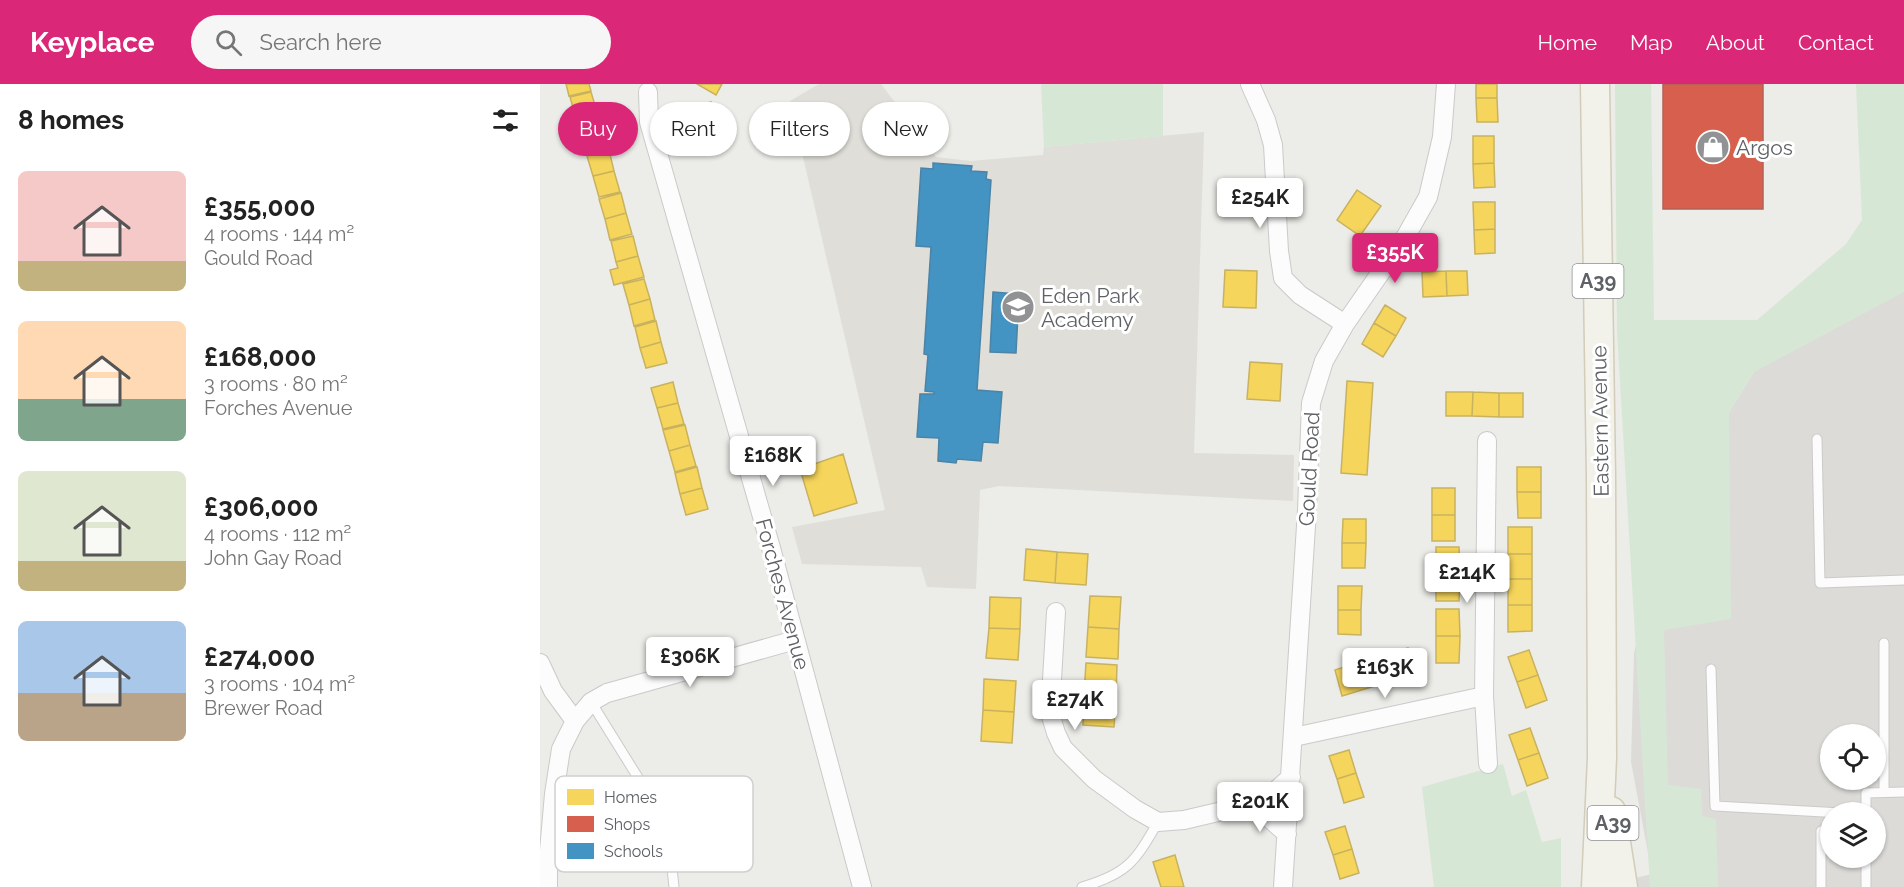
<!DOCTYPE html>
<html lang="en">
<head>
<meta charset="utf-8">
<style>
	:root { --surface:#fff; --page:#f6f6f6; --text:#222; --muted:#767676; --accent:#db2777 }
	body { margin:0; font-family:Raleway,sans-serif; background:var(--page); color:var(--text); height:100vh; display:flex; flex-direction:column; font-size:22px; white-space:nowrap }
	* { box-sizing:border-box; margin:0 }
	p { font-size:20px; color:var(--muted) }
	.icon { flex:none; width:33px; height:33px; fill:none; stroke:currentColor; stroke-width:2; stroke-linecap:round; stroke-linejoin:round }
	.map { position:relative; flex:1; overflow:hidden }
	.panel { display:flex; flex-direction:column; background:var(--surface); width:540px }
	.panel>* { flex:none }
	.guide { position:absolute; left:18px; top:18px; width:570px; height:54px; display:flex; gap:12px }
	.buttons { position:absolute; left:1280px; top:640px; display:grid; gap:12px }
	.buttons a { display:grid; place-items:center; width:66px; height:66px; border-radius:50%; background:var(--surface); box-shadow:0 2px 4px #0004; font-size:30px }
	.price { position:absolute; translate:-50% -51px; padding:0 14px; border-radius:6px; background:#fff; color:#222; font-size:20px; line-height:39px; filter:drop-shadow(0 2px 3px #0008) }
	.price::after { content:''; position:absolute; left:50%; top:36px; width:18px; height:14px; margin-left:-9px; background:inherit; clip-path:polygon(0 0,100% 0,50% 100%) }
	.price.on { background:var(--accent); color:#fff }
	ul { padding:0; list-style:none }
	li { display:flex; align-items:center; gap:18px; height:150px; padding:0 18px }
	li span { display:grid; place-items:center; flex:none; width:168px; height:120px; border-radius:9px; color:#555 }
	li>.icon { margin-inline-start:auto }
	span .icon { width:72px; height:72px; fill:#fffc; stroke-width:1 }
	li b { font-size:26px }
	h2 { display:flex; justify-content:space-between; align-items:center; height:72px; padding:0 18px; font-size:26px }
	.chip { padding:0 21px; border-radius:27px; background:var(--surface); box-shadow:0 2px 4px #0004; font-size:21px; line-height:54px }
	.chip.on { background:var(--accent); color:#fff }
	header { display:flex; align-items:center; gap:36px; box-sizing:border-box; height:84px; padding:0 30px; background:var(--accent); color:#fff }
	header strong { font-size:28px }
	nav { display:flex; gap:33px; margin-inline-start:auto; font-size:21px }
	.search { width:420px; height:54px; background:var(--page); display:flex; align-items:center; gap:15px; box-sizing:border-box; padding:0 21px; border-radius:33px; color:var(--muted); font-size:22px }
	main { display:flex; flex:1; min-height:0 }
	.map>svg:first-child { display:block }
</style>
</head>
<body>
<header>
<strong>Keyplace</strong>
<div class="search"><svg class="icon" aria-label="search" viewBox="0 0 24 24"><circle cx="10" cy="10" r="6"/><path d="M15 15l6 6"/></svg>Search here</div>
<nav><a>Home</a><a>Map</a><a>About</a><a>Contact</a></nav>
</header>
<main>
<section class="panel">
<h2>8 homes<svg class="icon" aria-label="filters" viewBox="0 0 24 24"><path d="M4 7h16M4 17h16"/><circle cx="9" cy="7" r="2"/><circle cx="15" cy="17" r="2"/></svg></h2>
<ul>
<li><span style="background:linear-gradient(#f6c9c9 75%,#c2b280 0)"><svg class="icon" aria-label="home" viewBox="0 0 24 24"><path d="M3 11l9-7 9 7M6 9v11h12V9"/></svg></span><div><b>£355,000</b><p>4 rooms · 144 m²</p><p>Gould Road</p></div></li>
<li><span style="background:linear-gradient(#ffd9b3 65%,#7fa58c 0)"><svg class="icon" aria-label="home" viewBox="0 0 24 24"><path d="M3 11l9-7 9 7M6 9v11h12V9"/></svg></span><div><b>£168,000</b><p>3 rooms · 80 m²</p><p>Forches Avenue</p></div></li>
<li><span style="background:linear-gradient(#dfe7d0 75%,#c2b280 0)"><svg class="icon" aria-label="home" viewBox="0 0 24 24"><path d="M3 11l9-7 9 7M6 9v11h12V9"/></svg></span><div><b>£306,000</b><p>4 rooms · 112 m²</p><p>John Gay Road</p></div></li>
<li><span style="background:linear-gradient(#a9c7e8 60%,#b9a48a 0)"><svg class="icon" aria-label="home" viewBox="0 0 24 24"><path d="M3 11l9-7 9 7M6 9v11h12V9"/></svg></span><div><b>£274,000</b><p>3 rooms · 104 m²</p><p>Brewer Road</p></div></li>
</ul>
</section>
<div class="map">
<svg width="1364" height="803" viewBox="0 0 1364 803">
	<rect width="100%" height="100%" fill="#ecece8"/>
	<!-- industrial -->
	<path fill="#dcdbd8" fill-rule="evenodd" d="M1364,182V803H1057L1112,790L1091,678L1094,569L1116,476L1153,386L1214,288ZM1290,651H1335V696H1290ZM1290,729H1335V774H1290Z"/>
	<!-- education -->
	<path fill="#dfded8" d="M279,0H341L396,73L431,77L503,71L504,63L664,48L654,369L754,371L753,417L459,402L440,406L436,505L387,503L381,483L262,480L252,443L345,426L250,17Z"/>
	<!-- green -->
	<path fill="#d7e7d6" d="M501,0H623V52L504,63Z
		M1075,0H1111L1114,236H1217L1306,160L1322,136L1316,0H1364V208L1214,288L1189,329L1191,535L1124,546L1128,701L1161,705L1162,732L1176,735L1178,803H1110L1077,248Z
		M963,680L972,712L986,706L1002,758L1021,754V803H894L882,703Z"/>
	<!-- homes -->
	<path fill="#f6d55c" stroke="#c8b25f" stroke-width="1.5" d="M26,0H49L51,7L29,12Z
		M157,0H182L176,11Z
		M936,0H957V14H936Z
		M51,8L57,28L36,34L30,13Z
		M936,14H957L958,38H937Z
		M171,18L177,38L155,45L149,25Z
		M57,28L62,49L41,55L36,34Z
		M177,38L184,59L162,66L155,45Z
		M933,52H954V79L933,80Z
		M69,66L74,87L53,92L47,72Z
		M954,79L955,103L934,104L933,80Z
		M74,87L80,108L59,113L53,92Z
		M817,106L841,122L820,152L797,136Z
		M81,109L86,129L65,135L59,115Z
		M933,118H955V145L934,146Z
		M86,129L92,150L70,156L65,135Z
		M955,145V169L935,170L934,146Z
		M93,152L98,172L76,178L71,157Z
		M98,172L104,193L74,201L70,186L78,184L76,178Z
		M685,186L717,187L716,224L683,223Z
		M906,187L907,212L883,213L882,188Z
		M906,187H927L928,211L907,212Z
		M104,195L110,215L89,221L83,200Z
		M110,215L115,236L94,242L89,221Z
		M845,221L866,234L856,252L834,239Z
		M116,237L121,258L100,264L95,243Z
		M834,239L856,252L843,273L822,260Z
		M121,258L127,279L106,284L100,264Z
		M710,278L742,280L740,317L707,315Z
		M807,297L833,299L827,391L801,389Z
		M133,298L138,319L117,324L111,304Z
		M906,308H933L932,332H906Z
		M933,308L959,309V333L932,332Z
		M959,309H983V333H959Z
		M138,319L144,340L123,345L117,324Z
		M145,341L150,361L129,367L123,346Z
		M150,361L156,382L135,388L129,367Z
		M303,370L317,419L274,432L260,385Z
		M157,383L162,404L140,410L135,389Z
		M977,383H1001V408H977Z
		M162,404L168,425L146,431L140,410Z
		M892,404H915V431H892Z
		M977,408H1001V434H978Z
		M892,431H915V457H892Z
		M803,435H826V459H802Z
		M968,443H992V470H968Z
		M802,459H826L825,484H802Z
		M896,463H919L920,490H896Z
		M486,465L517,468L515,499L484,496Z
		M517,468L548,470L546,501L515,499Z
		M968,470H992V495H968Z
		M896,490H920L919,517H896Z
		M968,495H992V521H968Z
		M798,502H822L821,526H798Z
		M550,512L581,513L579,545L548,543Z
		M450,513L481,514L480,545L449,544Z
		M968,521H992V547L968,548Z
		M896,525H919L920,552H896Z
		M798,526H821V551L798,550Z
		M548,543L579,545L578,575L546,573Z
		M449,544L480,545L478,576L446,574Z
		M896,552H920L919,579H896Z
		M868,564L875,589L852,597L844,571Z
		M989,566L998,591L977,598L968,573Z
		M844,571L852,597L828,604L820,578Z
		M820,578L828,604L802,612L795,586Z
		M546,579L577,581L576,612L544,610Z
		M998,591L1007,616L986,624L977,598Z
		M444,595L476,597L474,628L443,626Z
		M544,610L576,612L574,643L543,641Z
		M443,626L474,628L472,659L441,657Z
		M990,644L999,669L978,676L969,651Z
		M809,666L816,689L797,695L789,672Z
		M999,669L1008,694L987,702L978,676Z
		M816,689L824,713L804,719L797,695Z
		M805,742L812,765L793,771L785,748Z
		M812,765L819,789L800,795L793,771Z
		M635,771L644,803H621L613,778Z"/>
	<!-- shops -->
	<path fill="#d6604d" stroke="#b26054" stroke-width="1.5" d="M1123,0H1223V125H1123Z"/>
	<!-- schools -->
	<path fill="#4393c3" stroke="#4b84a7" stroke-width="1.5" d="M393,79L432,82L431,87L447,88L446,95L451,96L437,306L462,308L458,359L443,358L441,377L417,375L416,379L398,377L399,354L377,353L380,310H394V308L385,307L388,271L384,270L391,163L376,162L381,84L393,85Z
		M453,208L479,210L476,269L450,268Z"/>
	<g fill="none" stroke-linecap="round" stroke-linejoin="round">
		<defs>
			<path id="service" d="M1277,355L1280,499L1364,496
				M1171,585L1175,722L1302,729
				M51,618L102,700L131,775L134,803
				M1344,708V559
				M1326,729V709L1364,708
				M542,803C587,790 595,778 618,738
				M1281,803V747
				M1326,803V774"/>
			<path id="minor" d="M710,0L726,36L733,61L739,167L743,194L760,211L805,240
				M108,8L109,38L231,464L322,803
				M947,357L944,612L948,680
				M516,528L510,629L516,649L523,664L554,695L595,725L618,738L644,736L695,724L712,723L732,710L751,693
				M0,579L13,607L35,637
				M754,653L944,612
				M712,723L730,735L747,750
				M8,803V778L14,710L21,665L35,637L51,618L67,609L85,604L255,556
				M743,803L767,426L771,319L784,277L805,240L866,152L888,113L902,53L906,0"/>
			<path id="primary" d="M1055,0L1061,394L1062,674L1056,803
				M1071,727L1083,803"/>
		</defs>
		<!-- service casing -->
		<use href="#service" stroke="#cacac9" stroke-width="11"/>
		<!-- minor casing -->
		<use href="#minor" stroke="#cacac9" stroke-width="20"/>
		<!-- primary casing -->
		<use href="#primary" stroke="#d2ccb8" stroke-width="31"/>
		<!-- service -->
		<use href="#service" stroke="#fcfcfc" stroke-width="9"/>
		<!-- minor -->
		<use href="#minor" stroke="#fcfcfc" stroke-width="18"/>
		<!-- primary -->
		<use href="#primary" stroke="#f2f1ea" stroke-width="28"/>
	</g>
	<!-- icons -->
	<defs>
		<symbol id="shop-disc" viewBox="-11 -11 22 22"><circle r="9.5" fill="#909293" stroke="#fff"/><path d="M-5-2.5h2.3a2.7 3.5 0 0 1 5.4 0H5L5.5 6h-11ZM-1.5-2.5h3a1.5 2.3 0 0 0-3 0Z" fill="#fff"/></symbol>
		<symbol id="school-disc" viewBox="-11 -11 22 22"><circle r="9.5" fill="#909293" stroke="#fff"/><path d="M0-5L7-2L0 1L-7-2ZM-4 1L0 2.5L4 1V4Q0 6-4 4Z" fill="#fff"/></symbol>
	</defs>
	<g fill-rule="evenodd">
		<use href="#shop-disc" x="1154" y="44" width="38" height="38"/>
		<use href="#school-disc" x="459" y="204" width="38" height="38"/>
	</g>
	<g text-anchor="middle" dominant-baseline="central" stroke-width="6" stroke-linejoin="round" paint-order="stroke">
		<!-- shield labels -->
		<g fill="#fff" stroke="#8e9093" stroke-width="1.5">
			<rect x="1032.5" y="180" width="51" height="34" rx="4.5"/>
			<rect x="1047.5" y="722" width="51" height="34" rx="4.5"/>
		</g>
		<g font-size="20" font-weight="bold" fill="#5e6165">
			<text x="1058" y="197">A39</text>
			<text x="1073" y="739">A39</text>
		</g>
		<!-- poi labels -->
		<g font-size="21" fill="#5e6165" stroke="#fff" text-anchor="start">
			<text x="1196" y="63">Argos</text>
			<text x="501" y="211">Eden Park<tspan x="501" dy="24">Academy</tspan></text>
		</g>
		<!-- street labels -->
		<g font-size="21" fill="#5e6165" stroke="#fff">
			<text transform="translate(1060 337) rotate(-91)">Eastern Avenue</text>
			<text transform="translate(769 385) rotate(-87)">Gould Road</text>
			<text transform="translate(243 510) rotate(75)">Forches Avenue</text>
		</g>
	</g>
	<!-- legend -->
	<rect x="15" y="692" width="198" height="96" rx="9" fill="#fff" stroke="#cfd0d1" stroke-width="1.5"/>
	<rect x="27" y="705" width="27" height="16" fill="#f6d55c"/>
	<rect x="27" y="732" width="27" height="16" fill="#d6604d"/>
	<rect x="27" y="759" width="27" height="16" fill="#4393c3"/>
	<g font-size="16" fill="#5e6165">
		<text x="64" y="719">Homes</text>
		<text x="64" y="746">Shops</text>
		<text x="64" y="773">Schools</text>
	</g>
</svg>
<div class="buttons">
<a><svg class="icon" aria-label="locate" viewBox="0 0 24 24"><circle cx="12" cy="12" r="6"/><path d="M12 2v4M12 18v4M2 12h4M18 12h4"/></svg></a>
<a><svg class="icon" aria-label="layers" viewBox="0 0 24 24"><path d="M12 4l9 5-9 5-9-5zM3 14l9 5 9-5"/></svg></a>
</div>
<b class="price" style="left:720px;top:145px">£254K</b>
<b class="price on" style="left:855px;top:200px">£355K</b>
<b class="price" style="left:233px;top:403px">£168K</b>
<b class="price" style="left:927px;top:520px">£214K</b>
<b class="price" style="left:150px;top:604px">£306K</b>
<b class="price" style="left:845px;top:615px">£163K</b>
<b class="price" style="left:535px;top:647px">£274K</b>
<b class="price" style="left:720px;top:749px">£201K</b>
<div class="guide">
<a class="chip on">Buy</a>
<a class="chip">Rent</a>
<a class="chip">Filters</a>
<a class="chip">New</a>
</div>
</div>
</main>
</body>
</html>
